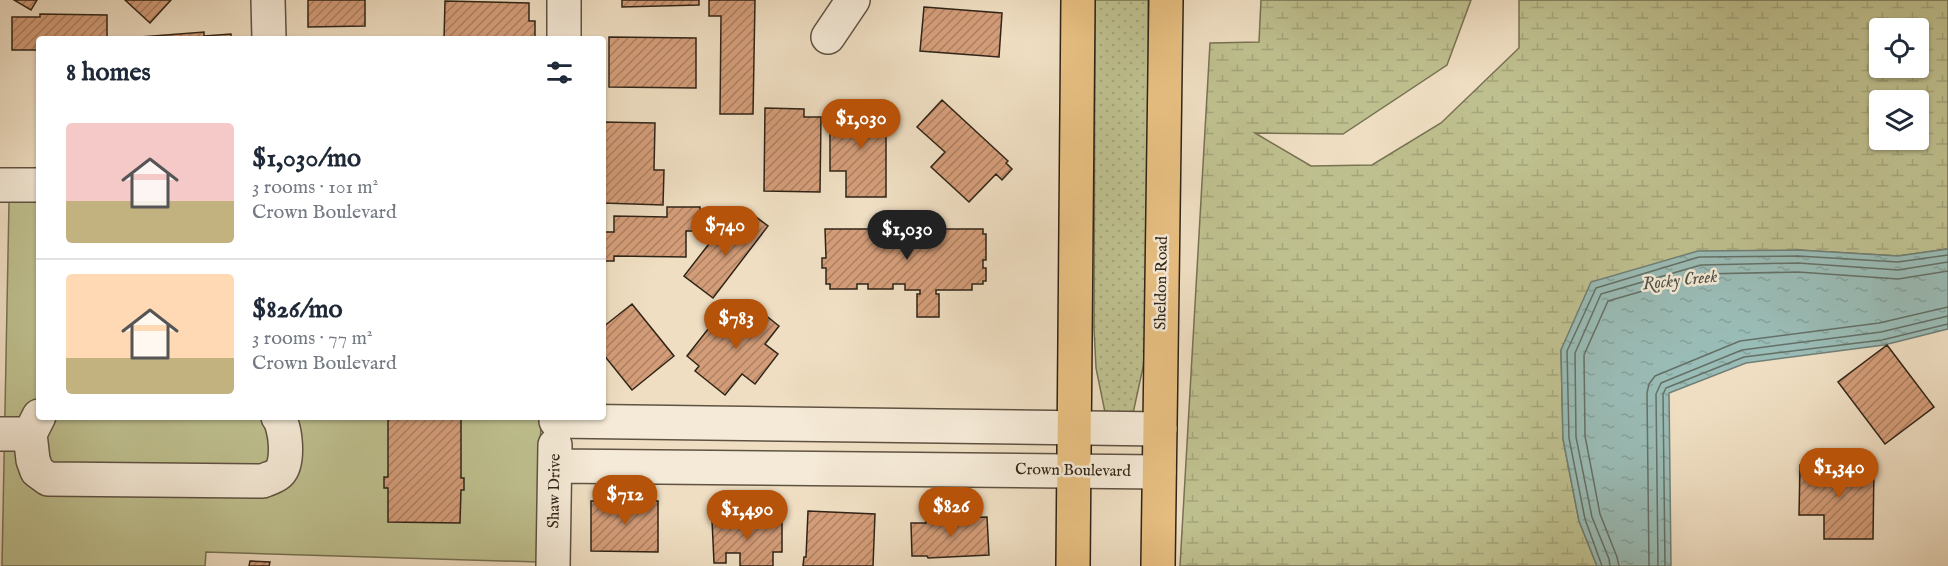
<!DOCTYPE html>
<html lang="en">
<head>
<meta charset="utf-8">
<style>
	:root { --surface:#fff; --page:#f6f6f7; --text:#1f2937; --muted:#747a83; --line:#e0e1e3; --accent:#b45309 }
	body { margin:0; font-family:"IM FELL English",serif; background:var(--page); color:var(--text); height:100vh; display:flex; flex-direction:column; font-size:22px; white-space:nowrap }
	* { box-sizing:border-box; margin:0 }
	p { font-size:20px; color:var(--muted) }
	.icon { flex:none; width:33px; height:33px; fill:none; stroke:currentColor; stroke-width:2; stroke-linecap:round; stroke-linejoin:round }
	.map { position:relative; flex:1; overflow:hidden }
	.panel { position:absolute; left:36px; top:36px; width:570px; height:384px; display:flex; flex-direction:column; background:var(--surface); border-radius:6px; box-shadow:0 2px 4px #0004 }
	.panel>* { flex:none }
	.buttons { position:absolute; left:1869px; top:18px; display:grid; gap:12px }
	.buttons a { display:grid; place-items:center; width:60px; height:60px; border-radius:6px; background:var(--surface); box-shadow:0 2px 4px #0004; font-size:30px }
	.price { position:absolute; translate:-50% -51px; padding:0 14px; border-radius:21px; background:var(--accent); color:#fff; font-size:20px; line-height:39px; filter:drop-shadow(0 2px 3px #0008) }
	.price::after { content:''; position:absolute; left:50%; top:36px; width:18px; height:14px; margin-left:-9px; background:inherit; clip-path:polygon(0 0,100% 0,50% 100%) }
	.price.active { background:#222; color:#fff }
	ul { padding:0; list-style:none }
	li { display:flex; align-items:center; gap:18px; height:150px; padding:0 30px }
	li+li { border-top:2px solid var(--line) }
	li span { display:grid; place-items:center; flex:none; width:168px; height:120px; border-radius:6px; color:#555 }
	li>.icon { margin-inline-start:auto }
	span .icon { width:72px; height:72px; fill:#fffc; stroke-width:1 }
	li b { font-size:26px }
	h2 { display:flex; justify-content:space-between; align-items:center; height:72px; padding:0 30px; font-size:26px }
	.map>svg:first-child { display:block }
</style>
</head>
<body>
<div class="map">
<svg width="1948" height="566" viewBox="0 0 1948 566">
	<defs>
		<pattern id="grass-dots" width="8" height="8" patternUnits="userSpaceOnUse" patternTransform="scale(1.5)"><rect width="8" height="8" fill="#bfc08f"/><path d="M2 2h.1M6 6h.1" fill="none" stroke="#a4a57b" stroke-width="1.8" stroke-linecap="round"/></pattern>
		<pattern id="wetland-marsh" width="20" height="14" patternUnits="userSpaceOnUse" patternTransform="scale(1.5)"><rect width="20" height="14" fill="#bfc08f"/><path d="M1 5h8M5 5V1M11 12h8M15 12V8" fill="none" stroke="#a4a57b"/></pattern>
		<pattern id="water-ripples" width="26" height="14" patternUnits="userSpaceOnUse" patternTransform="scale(1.5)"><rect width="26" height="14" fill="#9abcb6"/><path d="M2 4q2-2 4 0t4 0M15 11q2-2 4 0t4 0" fill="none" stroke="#85a19c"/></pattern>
		<pattern id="building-hatch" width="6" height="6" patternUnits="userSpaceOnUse" patternTransform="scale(1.5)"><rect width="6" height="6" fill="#d49d79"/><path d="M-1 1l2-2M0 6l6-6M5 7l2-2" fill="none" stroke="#ac8062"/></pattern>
	</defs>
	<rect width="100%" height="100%" fill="#efdec2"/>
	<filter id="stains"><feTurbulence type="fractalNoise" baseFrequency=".00333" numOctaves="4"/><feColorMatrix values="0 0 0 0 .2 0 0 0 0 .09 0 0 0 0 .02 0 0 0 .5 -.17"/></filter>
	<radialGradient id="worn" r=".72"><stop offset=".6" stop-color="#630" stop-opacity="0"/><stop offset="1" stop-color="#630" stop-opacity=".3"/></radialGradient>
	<!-- grass -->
	<path fill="url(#grass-dots)" stroke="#777253" stroke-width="1.5" d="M1095,0H1148L1149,143L1147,349L1132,418L1108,427L1096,368L1094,328Z"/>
	<!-- wetland -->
	<path fill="url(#wetland-marsh)" stroke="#777253" stroke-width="1.5" fill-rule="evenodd" d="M1261,0H1471L1447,65L1343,134L1255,133L1311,166L1372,165L1441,123L1519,48V0H1948V249L1898,256L1798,250L1561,350L1563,439L1579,521L1597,566H1180L1210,43L1259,42ZM1880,28H1918V68H1880ZM1880,100H1918V140H1880Z"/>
	<!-- park -->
	<path fill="#bfc08f" stroke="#777253" stroke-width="1.5" d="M9,202H39V417H541L538,562L206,552L205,566H2Z"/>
	<!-- water -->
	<path fill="url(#water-ripples)" stroke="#6f7f76" stroke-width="1.5" d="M1948,249V329L1884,345L1746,363L1669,393L1671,566H1597L1579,521L1563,439L1561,350L1591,282L1698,251L1798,250L1898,256Z"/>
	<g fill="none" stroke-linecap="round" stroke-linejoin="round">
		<!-- shore -->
		<path stroke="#647066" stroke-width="1.5" d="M1602,566L1585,519L1569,438L1567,351L1596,288L1699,257L1798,256L1898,262L1948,255
			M1610,566L1609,559L1592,517L1576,437L1575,353L1601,294L1701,265L1798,263L1898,270L1948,262
			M1619,566L1617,557L1600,514L1585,436L1584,355L1608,301L1702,274L1798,272L1898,279L1948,271
			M1649,566L1647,393L1649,384L1655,376L1740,341L1879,323L1948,307
			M1658,566L1656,394L1661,383L1742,350L1881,332L1948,316
			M1665,566L1663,394L1666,388L1744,357L1882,340L1948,324"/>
	</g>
	<!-- building -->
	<path fill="url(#building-hatch)" stroke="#2f2417" stroke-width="1.5" d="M14,0H37L31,10Z
		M125,0H171L150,23Z
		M308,0H365V26L308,27Z
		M622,0H699V5L622,7Z
		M709,0H755L753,114H720L721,16H709Z
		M445,1L529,3V21H535V39H444Z
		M924,7L1002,13L999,57L920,51Z
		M40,14L107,15V39H39V50H12V17H40Z
		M204,32V36L231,34V39H142L141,37Z
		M609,37L696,38V88L609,87Z
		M942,100L1008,161L1006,163L1012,169L1002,180L996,174L969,202L931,167L945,152L917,127Z
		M847,106H886V197H846V171H830V117H847Z
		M765,108L804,109V117H821L820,192L764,191Z
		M603,122L655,123L654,170H664L663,205L603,203L605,146H603Z
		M667,207H700V231H686V257L614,256V261H603V232H614V216L667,217Z
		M751,213L768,226L713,298L684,276L712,240L724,249Z
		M825,229H983V234H986V260H983V268H986V281H983V284H972V290H936V294H939V317H917V294H920V290H905V284H893V289H868V284H857V289H830V284H826V268H822V258H826Z
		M749,302L779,326L765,344L778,354L755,384L742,374L725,395L695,371L699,366L687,356L712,324L724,334Z
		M632,304L674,356L632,390L603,354V327Z
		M1887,345L1934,407L1885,444L1838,382Z
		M388,417H461V478H464V490H461L460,523L388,522V488H384V477H388Z
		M1800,465L1874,466L1873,539H1824V515H1799Z
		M591,501H658V552L591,551Z
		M808,511L875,514L873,566H803L804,557H806Z
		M987,517L989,555L928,558L927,556H912L911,523H926V519Z
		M712,520H782V552H773V566H740V553H726V563H714Z
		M250,561L270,562L269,566H249Z"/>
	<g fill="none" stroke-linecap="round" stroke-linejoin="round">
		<defs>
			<path id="minor" d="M268,0L269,39
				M828,37L853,0
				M564,39V0
				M0,185H39
				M39,416L30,434L33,460L37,471L48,479L263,481C269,478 276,477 280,472C289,462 286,427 278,417
				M556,421L1160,429
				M0,434H30
				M555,466L1159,472
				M553,566L555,445"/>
			<path id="major" d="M1073,566L1078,0
				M1158,566L1166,0"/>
		</defs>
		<!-- minor casing -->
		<use href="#minor" stroke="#5f5242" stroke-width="36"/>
		<!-- major casing -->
		<use href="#major" stroke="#2f2417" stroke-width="36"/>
		<!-- minor -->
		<use href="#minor" stroke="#f5ead7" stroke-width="33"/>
		<!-- major -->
		<use href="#major" stroke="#e8bf81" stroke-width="33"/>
	</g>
	<g text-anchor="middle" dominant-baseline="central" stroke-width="5" stroke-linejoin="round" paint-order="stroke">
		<!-- street labels -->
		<g font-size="16" fill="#2f2417" stroke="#f5ead7">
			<text transform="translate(1162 283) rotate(-89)">Sheldon Road</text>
			<text transform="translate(1073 471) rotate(1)">Crown Boulevard</text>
			<text transform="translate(555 491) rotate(-89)">Shaw Drive</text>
		</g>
		<!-- water labels -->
		<g font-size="18" font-style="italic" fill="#4f5247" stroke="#f5ead7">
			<text transform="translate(1680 281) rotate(-6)">Rocky Creek</text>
		</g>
	</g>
	<rect width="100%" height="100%" filter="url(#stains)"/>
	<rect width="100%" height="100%" fill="url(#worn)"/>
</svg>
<div class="buttons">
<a><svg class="icon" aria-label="locate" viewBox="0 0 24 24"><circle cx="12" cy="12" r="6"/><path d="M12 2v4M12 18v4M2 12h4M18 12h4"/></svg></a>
<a><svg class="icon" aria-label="layers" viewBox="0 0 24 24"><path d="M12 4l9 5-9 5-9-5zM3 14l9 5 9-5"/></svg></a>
</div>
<b class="price" style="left:861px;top:150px">$1,030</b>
<b class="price" style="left:725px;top:257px">$740</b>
<b class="price active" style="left:907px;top:261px">$1,030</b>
<b class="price" style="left:736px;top:350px">$783</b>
<b class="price" style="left:1839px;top:499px">$1,340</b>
<b class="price" style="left:625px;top:526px">$712</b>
<b class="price" style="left:951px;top:538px">$826</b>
<b class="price" style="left:747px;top:541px">$1,490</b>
<section class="panel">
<h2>8 homes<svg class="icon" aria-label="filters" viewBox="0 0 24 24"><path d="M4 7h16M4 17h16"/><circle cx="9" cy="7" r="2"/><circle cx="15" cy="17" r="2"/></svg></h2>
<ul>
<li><span style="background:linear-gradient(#f6c9c9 65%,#c2b280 0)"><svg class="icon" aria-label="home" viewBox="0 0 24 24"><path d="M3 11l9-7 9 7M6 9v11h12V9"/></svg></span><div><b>$1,030/mo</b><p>3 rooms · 101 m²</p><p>Crown Boulevard</p></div></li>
<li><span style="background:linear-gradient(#ffd9b3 70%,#c2b280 0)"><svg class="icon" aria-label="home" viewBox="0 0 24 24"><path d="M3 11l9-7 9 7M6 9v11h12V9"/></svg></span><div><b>$826/mo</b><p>3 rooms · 77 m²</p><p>Crown Boulevard</p></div></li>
</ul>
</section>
</div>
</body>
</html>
